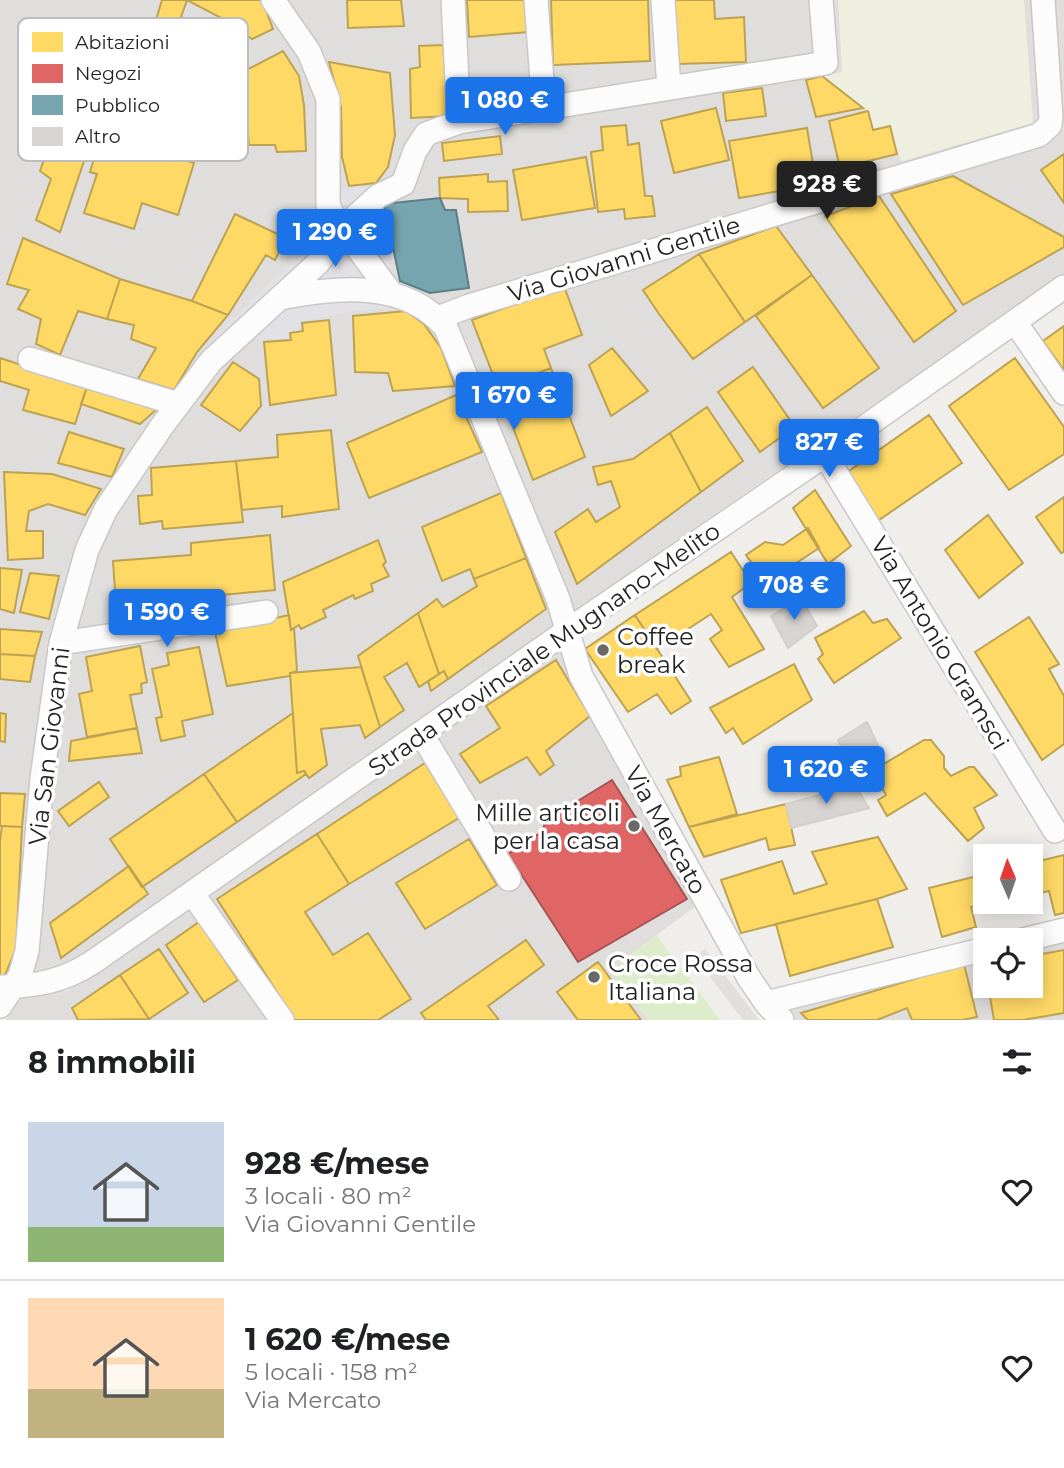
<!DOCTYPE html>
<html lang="it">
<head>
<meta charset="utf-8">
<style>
	:root { --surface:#fff; --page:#f2f2f2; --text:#202124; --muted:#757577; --line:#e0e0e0; --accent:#1a73e8 }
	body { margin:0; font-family:Montserrat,sans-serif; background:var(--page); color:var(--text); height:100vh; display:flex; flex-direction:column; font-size:26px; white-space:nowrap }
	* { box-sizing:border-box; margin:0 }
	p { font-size:23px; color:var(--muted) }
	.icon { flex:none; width:38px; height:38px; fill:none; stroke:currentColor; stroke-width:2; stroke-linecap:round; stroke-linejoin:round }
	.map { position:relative; height:1020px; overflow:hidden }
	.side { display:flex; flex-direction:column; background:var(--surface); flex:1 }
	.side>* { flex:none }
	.needle { width:46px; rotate:358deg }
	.buttons { position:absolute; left:973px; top:844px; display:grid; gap:14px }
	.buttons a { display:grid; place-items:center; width:70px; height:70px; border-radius:0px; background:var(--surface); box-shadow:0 4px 18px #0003; font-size:35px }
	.price { position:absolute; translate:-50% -60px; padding:0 16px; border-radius:7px; background:var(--accent); color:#fff; font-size:23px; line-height:46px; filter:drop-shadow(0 2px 4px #0008) }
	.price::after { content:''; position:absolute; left:50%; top:42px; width:21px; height:16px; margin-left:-10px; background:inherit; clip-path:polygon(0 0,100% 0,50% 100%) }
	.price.active { background:#222; color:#fff }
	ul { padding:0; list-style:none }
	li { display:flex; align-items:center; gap:21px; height:175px; padding:0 28px }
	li+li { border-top:2px solid var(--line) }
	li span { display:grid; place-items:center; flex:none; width:196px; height:140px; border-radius:0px; color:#555 }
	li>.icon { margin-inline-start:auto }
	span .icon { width:84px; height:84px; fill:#fffc; stroke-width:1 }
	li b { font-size:30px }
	h2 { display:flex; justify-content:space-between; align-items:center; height:84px; padding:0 28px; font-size:30px }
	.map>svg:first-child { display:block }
</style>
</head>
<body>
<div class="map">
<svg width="1064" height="1020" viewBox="0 0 1064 1020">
	<rect width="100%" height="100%" fill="#f0eeeb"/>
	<!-- residential -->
	<path fill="#dfdedc" d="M0,0H1064V274L552,626L62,969L0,972Z
		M561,644L697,905L611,969L648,1020H5L22,994L67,991Z
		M1064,936V1020H794L780,1007L985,956V985H1031V944Z"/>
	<!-- farmland -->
	<path fill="#efefdf" d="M838,0H1024L1033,123L902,161L897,154L890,126L873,130L868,111L822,76L842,72Z"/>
	<!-- grass -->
	<path fill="#ddeccb" d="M656,935L720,1020H648L610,970Z"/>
	<!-- parking -->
	<path fill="#e0dfde" d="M705,949L759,1020H743L695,957Z"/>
	<!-- plaza -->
	<path fill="#e2e1e5" d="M376,186L383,217L375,220L378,235L386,234L395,294L394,308L352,311L300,322L301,331L289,332V338L230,341L217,337L234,317L304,252L320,232L319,191Z"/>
	<!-- homes -->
	<path fill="#ffd966" stroke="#bda252" stroke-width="2" d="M162,0H262L273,29L252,39L231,23L187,0L181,17L199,24L189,41L153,30Z
		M347,0H401L404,26L348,28Z
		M467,0H527L529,32L469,37Z
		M551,0H648L650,61L553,65Z
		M674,0H714L715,19L744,17L746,62L677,64Z
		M443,45L449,116L411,118L410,69L420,67L419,46Z
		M283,51L299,76L304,105L306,151L277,152L275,145H249L244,89L237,75Z
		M329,62L390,73L395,135L388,167L376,183L349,186L342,157L341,107Z
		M822,76L863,108L816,117L806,80Z
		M762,88L766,116L726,121L723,93Z
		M716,108L729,160L674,173L661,121Z
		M868,111L873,130L890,126L897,154L840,168L829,121Z
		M626,125L628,145L639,143L645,196H652L655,216L625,219L624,209L598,212L591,152L603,150L601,127Z
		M807,128L815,176L785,181L786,190L739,198L729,141Z
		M125,134L144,140L142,147L194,163L178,215L142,203L134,229L84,213L97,174L90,172L98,146L119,152Z
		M500,136L502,154L444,161L442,143Z
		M49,146L84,161L60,232L36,220L51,179L40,171Z
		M1064,154V203L1041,170Z
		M586,157L595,208L522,220L513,170Z
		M488,174V182L507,181L508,211L468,212V199L440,198L439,178Z
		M953,176L1064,237V247L963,305L891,194Z
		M879,196L956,311L914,342L825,216Z
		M235,214L286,238L275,260L266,255L228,315L192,301Z
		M776,226L812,275L745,322L699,254Z
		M23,238L120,279L107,319L78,311L60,355L36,344L41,319L18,309L29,290L7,284Z
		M699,254L745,322L693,359L659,314L643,290Z
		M812,275L879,368L823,408L756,316Z
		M120,279L192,301L228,315L197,352L174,390L138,379L156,348L131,339L134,325L107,319Z
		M564,286L582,335L544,349L551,368L498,388L472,320Z
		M406,311L424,324L441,348L455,386L393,391L388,373L355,372L353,316Z
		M329,320L336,395L270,405L264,342L291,340L290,333L303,331L302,323Z
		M1064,326V370L1043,341Z
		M612,348L648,391L611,416L589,365Z
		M0,358L87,387L75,424L23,410L29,390L0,381Z
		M1015,358L1064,427V454L1009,490L949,406Z
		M233,362L259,379L261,406L240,431L201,405Z
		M753,367L795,427L760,452L718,392Z
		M551,368L585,457L533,480L498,388Z
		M87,387L157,409L140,424L81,404Z
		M456,395L482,452L369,498L347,443Z
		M707,407L743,461L701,492L670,433Z
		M929,415L962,463L879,520L846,473Z
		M331,430L339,509L282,517V506L242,510L236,461L278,457L277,435Z
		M69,432L124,449L112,477L58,463Z
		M670,433L701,492L577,584L555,532L588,509L596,522L620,507L611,481L598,485L593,467L633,459Z
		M236,461L243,522L163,529L162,521L140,524L138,496L152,495L151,468Z
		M4,472L52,474L101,489L85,515L48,504L29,511L26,531H43V558L8,560Z
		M815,490L851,546L828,564L793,508Z
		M501,493L526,558L474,579L470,569L442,581L422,527Z
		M1064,497V552L1061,553L1036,517Z
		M988,515L1023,563L979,598L945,550Z
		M808,528L819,548L766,583L746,555L765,542L783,545Z
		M270,535L275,590L116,605L113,561L191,555V543Z
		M378,540L386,562L383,565L389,576L371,584L373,591L355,599L353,595L323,610L326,617L301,629L299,625L291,630L283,582Z
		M731,552L751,583L732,597L764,649L729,667L710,639L722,630L711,614L657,649L635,615Z
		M526,558L546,609L448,679L444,671L439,674L418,613L437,599L443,607L477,586L474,579Z
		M0,568L22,570L14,613L0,609Z
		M30,573L59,576L49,619L20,612Z
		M864,611L873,623L887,619L901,638L834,683L818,659L823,654L815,638Z
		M418,613L439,674L419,687L407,663L384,677L404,710L380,727L358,656Z
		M289,615L291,630L294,628L297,671L290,673V676L227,686L215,632Z
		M635,615L691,701L671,714L657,694L628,712L585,649Z
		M1029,617L1059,664L1049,669L1064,696V744L1042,760L975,652Z
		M0,629L42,632L35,656L0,654Z
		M140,646L147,682L141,684L142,693L130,695L137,728L87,737L79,694L92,691L86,657Z
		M199,647L213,714L182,721L185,736L161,741L156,718L162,717L152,669L169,665L167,653Z
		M0,654L35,656L30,682L0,679Z
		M556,660L590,716L546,751L554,765L540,775L527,757L480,783L460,754L500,728L486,706Z
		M794,664L812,700L743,744L733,728L726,733L710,708Z
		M361,667L380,727L365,738L360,725L321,729L327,765L309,778L304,771L297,773L290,673Z
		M444,671L448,679L431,691L428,681Z
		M0,713L6,714L5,742L0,741Z
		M293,713L297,773L304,771L306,774L237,822L204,774Z
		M137,728L142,753L69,761L71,741Z
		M924,740H931L944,756V768L951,776L969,767H974L997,795L974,808L984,828L968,841L925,793L887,816L878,800L886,795L872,771Z
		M719,757L737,814L689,827L667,780L681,776L680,767Z
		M425,763L459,818L349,884L317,834Z
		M204,774L237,822L142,887L110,839Z
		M99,782L109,797L69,826L58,811Z
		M0,793L25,794L22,827L0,826Z
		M786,804L795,845L769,850L766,838L704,857L689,827Z
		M2,826L22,827L16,949L5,975H0V841Z
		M317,834L349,884L305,912L333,955L368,933L411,999L378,1020H295L217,899Z
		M878,837L907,889L877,899L741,933L721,880L782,861L794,894L827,884L812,852Z
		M469,839L497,885L425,929L396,883Z
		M1064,855V913L1055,915L1049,891L1031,895V863Z
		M129,866L148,894L61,958L50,923Z
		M985,874V901H998L971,907L976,927L942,937L929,888Z
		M877,899L893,947L790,976L776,924Z
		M199,922L238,980L204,1002L166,945Z
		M526,940L544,965L488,1006L499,1020H426L421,1013Z
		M159,949L188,993L149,1019L120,975Z
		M1064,950V1013L1023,1020H994L988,985H1031V956Z
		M598,962L641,1020H578L557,992Z
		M964,964L977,1017L962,1020H912L907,1008L877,1020H808L801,1013Z
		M120,975L149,1019L78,1020L72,1008Z"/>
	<!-- shops -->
	<path fill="#e06666" stroke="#a75252" stroke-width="2" d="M612,780L687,899L578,962L508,854L543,831L545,821Z"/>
	<!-- public -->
	<path fill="#76a5af" stroke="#5d7e85" stroke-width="2" d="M440,198L445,210H456L469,288L430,293L400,281L384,204Z"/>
	<!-- building -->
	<path fill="#d7d4d2" stroke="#d3d0cc" stroke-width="2" d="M801,598L817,626L788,648L771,616Z
		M867,722L880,750L852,768L838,740Z
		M855,785L869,808L791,828L786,804Z"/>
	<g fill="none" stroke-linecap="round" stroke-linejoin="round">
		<defs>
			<path id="minor" d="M273,0L309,52L328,99V205L333,215L391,293
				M536,0L544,108
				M663,0L669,88
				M459,122L826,63L821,0
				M280,298C335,287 406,279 446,328L558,599L581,676L749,978L766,1003L782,1020
				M438,318L469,306L1039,135L1050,125L1051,117L1043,0
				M1015,322L1064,393
				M30,359L178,404
				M825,455L1055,831
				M61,643L266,612
				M421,733L509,879
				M192,893L282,1020
				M1023,940L1064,930
				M0,987C36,986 62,982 93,962L567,631L825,455L1064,287
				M766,1003L985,949
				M0,1006L20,976L27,951L42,778L61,643L87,550L106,509L162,426L211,361L318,263L343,228L378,196L403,184L415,151L426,134L459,122L453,0"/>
		</defs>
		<!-- minor casing -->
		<use href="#minor" stroke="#c9c8c7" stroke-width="26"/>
		<!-- minor -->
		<use href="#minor" stroke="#fdfcfc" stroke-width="23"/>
	</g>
	<!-- markers -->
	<g fill="#6a6968" stroke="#fff" stroke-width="2.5">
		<circle cx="603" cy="650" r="7"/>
		<circle cx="634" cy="826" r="7"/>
		<circle cx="594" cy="977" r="7"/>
	</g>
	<g text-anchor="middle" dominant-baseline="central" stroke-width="7" stroke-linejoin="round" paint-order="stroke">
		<!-- street labels -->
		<g font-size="24" fill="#222" stroke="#fff">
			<text transform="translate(624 259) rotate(-17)">Via Giovanni Gentile</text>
			<text transform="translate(940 643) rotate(59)">Via Antonio Gramsci</text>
			<text transform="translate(544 649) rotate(-35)">Strada Provinciale Mugnano-Melito</text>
			<text transform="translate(49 746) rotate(-83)">Via San Giovanni</text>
			<text transform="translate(666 830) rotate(61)">Via Mercato</text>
		</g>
		<!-- poi labels -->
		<g font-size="24" fill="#222" stroke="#fff" text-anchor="start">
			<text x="617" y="636">Coffee<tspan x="617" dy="28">break</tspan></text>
			<text x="620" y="812" text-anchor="end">Mille articoli<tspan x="620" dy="28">per la casa</tspan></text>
			<text x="608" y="963">Croce Rossa<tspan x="608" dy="28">Italiana</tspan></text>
		</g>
	</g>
	<!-- legend -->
	<rect x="18" y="18" width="230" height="143" rx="10" fill="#fff" stroke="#bdbdbd" stroke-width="2"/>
	<rect x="32" y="32" width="31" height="20" fill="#ffd966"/>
	<rect x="32" y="64" width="31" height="19" fill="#e06666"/>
	<rect x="32" y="95" width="31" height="20" fill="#76a5af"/>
	<rect x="32" y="127" width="31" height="19" fill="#d7d4d2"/>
	<g font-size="19" fill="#222">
		<text x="75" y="49">Abitazioni</text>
		<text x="75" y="80">Negozi</text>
		<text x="75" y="112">Pubblico</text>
		<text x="75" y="143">Altro</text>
	</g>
</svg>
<div class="buttons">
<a><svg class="needle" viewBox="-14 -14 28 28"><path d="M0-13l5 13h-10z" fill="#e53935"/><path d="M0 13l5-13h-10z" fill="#757577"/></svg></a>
<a><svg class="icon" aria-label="locate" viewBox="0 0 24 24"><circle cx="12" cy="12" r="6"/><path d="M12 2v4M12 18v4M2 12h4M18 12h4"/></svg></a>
</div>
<b class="price" style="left:505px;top:137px">1 080 €</b>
<b class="price active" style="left:827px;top:221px">928 €</b>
<b class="price" style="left:335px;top:269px">1 290 €</b>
<b class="price" style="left:514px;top:432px">1 670 €</b>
<b class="price" style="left:829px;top:479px">827 €</b>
<b class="price" style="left:794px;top:622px">708 €</b>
<b class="price" style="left:167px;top:649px">1 590 €</b>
<b class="price" style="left:826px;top:806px">1 620 €</b>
</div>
<section class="side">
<h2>8 immobili<svg class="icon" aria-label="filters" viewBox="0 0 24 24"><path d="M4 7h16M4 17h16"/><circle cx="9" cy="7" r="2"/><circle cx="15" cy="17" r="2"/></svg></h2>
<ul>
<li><span style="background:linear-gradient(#c9d6e8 75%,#8fb573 0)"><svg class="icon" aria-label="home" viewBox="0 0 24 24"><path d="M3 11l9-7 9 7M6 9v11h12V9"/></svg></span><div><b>928 €/mese</b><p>3 locali · 80 m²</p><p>Via Giovanni Gentile</p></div><svg class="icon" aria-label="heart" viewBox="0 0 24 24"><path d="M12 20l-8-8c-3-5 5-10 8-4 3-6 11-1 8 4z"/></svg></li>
<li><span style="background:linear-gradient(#ffd9b3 65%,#c2b280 0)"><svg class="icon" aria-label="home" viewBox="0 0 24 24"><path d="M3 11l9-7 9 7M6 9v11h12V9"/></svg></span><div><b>1 620 €/mese</b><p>5 locali · 158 m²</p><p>Via Mercato</p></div><svg class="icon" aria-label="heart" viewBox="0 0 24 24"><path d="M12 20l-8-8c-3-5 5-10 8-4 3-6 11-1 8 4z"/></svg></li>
</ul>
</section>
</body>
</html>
